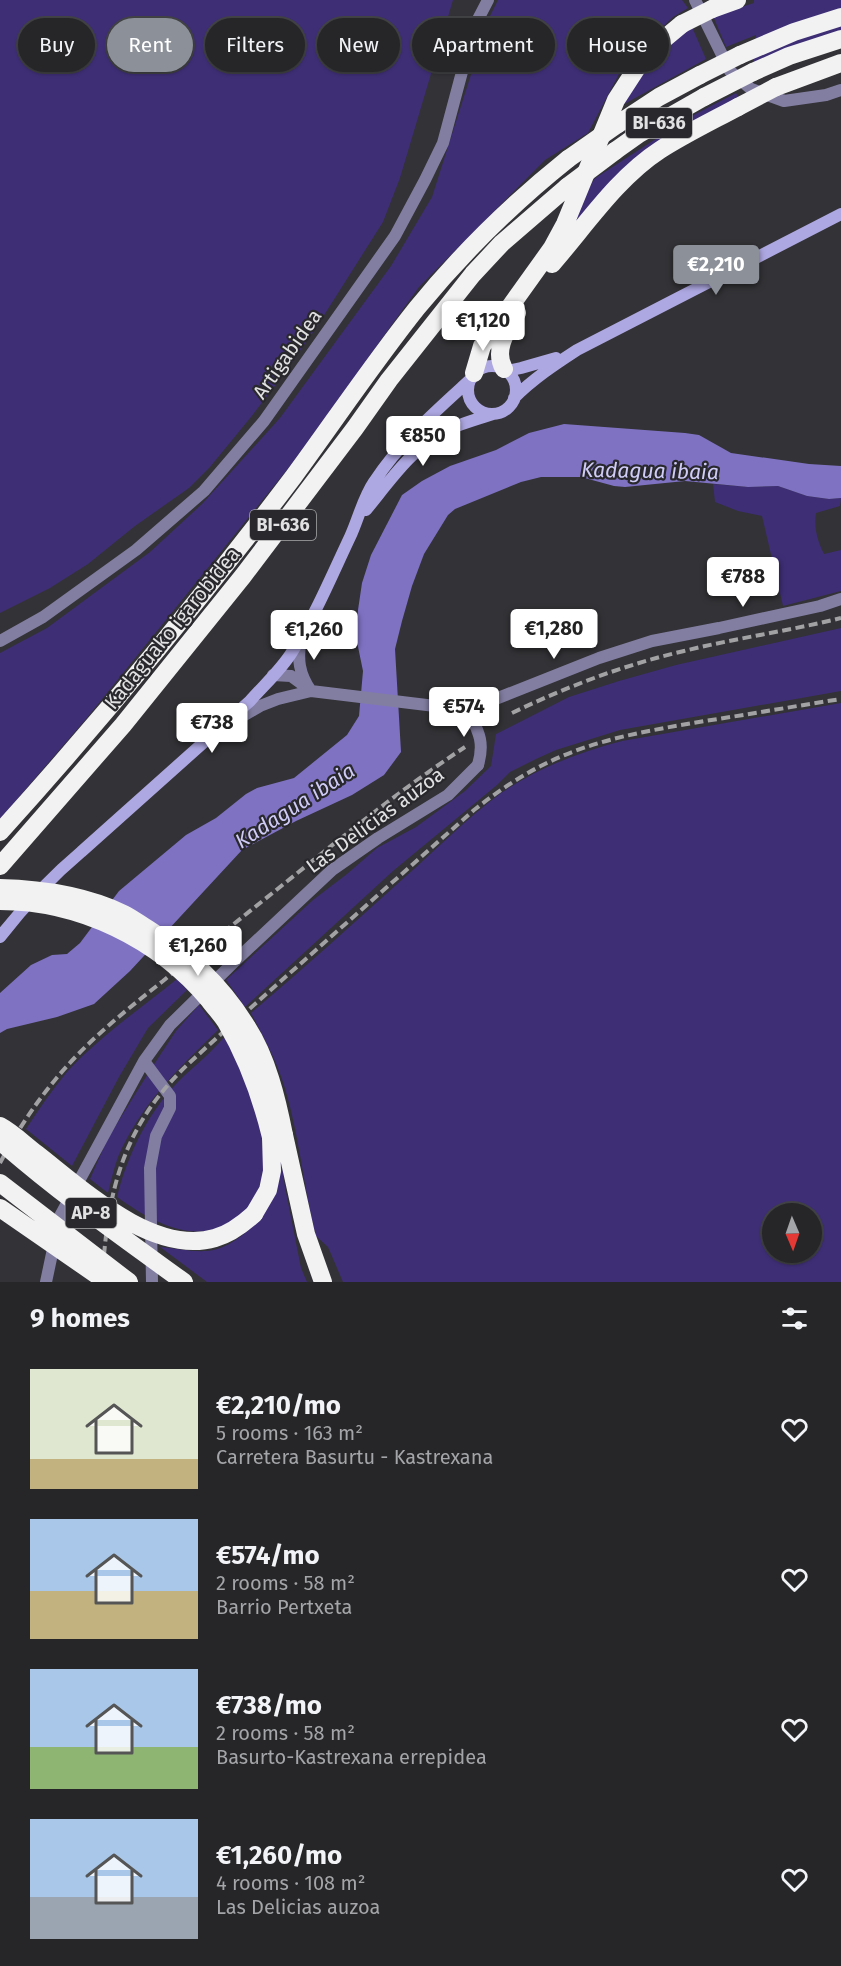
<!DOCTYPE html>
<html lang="en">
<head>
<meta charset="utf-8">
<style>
	:root { --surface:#262628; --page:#323234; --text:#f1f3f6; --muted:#a4a5a8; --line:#424345; --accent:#8c9099 }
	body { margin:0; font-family:"Fira Sans",sans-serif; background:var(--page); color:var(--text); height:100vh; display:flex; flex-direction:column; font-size:22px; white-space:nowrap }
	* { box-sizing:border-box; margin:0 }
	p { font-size:20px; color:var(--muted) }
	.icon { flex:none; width:33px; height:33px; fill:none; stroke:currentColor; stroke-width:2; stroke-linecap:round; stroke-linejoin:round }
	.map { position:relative; height:1282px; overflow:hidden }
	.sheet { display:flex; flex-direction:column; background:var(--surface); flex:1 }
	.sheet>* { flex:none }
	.hud { position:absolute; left:18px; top:18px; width:806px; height:54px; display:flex; gap:12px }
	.needle { width:39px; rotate:178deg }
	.controls { position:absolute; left:762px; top:1203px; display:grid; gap:12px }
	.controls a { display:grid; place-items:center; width:60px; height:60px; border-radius:50%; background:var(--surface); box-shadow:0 2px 4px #0004,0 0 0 2px var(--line); font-size:30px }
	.price { position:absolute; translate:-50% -51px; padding:0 14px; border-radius:6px; background:#fff; color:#222; font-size:20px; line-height:39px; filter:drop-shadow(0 2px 3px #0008) }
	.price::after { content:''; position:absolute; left:50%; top:36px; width:18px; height:14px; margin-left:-9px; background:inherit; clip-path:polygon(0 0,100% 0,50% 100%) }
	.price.selected { background:var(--accent); color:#fff }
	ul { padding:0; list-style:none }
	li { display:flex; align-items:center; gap:18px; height:150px; padding:0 30px }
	li span { display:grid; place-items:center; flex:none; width:168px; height:120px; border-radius:0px; color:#555 }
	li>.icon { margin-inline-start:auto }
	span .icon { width:72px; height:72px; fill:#fffc; stroke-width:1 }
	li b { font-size:26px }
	h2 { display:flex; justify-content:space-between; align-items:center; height:72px; padding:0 30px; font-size:26px }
	.pill { padding:0 21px; border-radius:27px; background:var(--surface); box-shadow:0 2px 4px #0004,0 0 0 2px var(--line); font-size:21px; line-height:54px }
	.pill.selected { background:var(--accent); color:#fff }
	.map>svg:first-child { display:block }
</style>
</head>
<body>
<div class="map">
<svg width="841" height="1282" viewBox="0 0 841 1282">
	<rect width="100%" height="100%" fill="#333236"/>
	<!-- green -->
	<path fill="#3e2e75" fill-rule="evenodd" d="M0,0H453L400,178L383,222L316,328L281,378L251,417L210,467L189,488L135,526L88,564L50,588L0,613Z
		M498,0H682L688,8L673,17L641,48L619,74L588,133L545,160L419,287L290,466L86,719L0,819V653L47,628L150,552L202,504L280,418L391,266L432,197L489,18Z
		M754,0H841V39L753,65L756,35L726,47L713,16L754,3Z
		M692,27L706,59L617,108L644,66Z
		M736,93L740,99L714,112L560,246L594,179L688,118Z
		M713,484L748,487L778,486L807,496L829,499L841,498L840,506L816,513C814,529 817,539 824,554L841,550V591L783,606L762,516L738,511L715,502Z
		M841,628V691L620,730L556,750L536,759L510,772L497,785L393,871L245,1007L226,980L313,900L347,874L377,848L416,827L465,791L491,766L496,734L569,697L619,681L676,665Z
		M841,703V1282H343L328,1247L316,1236C303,1185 299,1130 282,1079C274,1056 262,1034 251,1013C303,969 354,923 405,877C437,849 467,818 501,793C538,768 579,752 622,741ZM772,1214H812V1252H772Z
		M177,979L187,990L148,1028L119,1077L72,1166L26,1129C39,1109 52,1090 67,1072C99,1037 140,1009 177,979Z
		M199,1005L218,1030C178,1069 141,1104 118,1157C114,1168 111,1181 108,1193L90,1179L108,1138L149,1072L176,1031Z
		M224,1037C247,1077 266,1124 263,1171C262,1185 253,1203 244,1212C203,1251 155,1224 117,1197C128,1153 150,1108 184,1076C198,1063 212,1052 224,1037Z
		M278,1138L285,1187L301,1268L307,1282H207L160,1247C175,1248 191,1252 206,1251C236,1250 272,1212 277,1184C280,1170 278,1152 278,1138Z"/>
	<!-- water -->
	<path fill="#7f72c3" d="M564,424L685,433L699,435L731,453L809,464L841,466V498L829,499L807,496L778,486L748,487L685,481L625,487L614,486L581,477H541L521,482L455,509L448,515L424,554L412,586L402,621L395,649L401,752L384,775L352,795L296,821L242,850L130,971L94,1004L57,1017L7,1029L0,1033V993L31,965L52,955L67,954L80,943L119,891L186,835L216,818L246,794L257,788L294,778L347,735L359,716L363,671L356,637L358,610L362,583L371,555L402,495L422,481L450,466L496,450L529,433Z"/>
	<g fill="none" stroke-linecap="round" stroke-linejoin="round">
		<!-- street -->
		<path stroke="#827ea2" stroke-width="12" d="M695,0L730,71L751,89L784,101L826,95L841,90
			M301,638C297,659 299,674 311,691
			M0,641L43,617L136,550L204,491L264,421L395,236L425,180L443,143L474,27L488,0
			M273,675L291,676L306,687
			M229,724L260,706L278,699L311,691L468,710L599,658L652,641L719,628L820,606L841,599
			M144,1061L170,1096V1108L156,1136L150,1168L152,1282
			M46,1282L60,1216L144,1061L170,1025L235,961L332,870L378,838L448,795L478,765"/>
		<!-- secondary -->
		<path stroke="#aea8e2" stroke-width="12" d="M468 390a24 24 0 1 1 48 0a24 24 0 1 1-48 0Z
			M507,371L521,368L556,358
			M514,398C533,379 554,365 577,350L841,214
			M366,510C389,482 412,448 445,431C459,424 477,419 493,414
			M0,937C25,905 50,878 81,852L250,701C264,685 281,670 292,652C315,616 332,575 350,537C358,520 363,498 374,482C400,442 436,411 471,379"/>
		<!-- highway -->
		<path stroke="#f2f2f2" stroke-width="18" d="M712,9L737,0
			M740,55L794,32L841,17
			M753,72L789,56L841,39
			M776,87L841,63
			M618,124L659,97L700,75
			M615,151L639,134L704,97
			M552,264C586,225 617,178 660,150C685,134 712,121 738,107
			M504,369C493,350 507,330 517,313
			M474,373L482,346L552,248L565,224L616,100L640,63L652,49L682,24
			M0,832C103,718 201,599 294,476C335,420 374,362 417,308C462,253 513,203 568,159
			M0,866L123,725L243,576L355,428L389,380L473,274L502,243L567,187
			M284,1135L306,1234L323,1282
			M254,1214L268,1190L272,1171L271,1137"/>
		<!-- rail -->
		<path stroke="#a2a2a5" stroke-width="4" stroke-dasharray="9 4.5" stroke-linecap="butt" d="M512,713C568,686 624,665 684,651C736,638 789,631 841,618
			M0,1163C16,1133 34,1105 55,1080C86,1042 125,1011 163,981C193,956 224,932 255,907C324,852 392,795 465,747
			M102,1282C107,1199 119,1134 180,1072C193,1059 207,1047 220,1035L474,810C498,791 523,774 551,761C600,738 652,730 705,721C751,714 796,706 841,699"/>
		<!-- street-bridge -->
		<path stroke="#827ea2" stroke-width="12" d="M468,710C478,731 485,741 478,765"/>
		<!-- highway-bridge -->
		<path stroke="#f2f2f2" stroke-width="18" d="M682,24L712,9
			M700,75L740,55
			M704,97L753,72
			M738,107L776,87
			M568,159L618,124
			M567,187L615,151
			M0,888C41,889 87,896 124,914C132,918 140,924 148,929C188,954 222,986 247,1027C267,1058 277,1099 284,1135
			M0,901C80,901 158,939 209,1000C214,1007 221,1014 226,1022C247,1058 261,1096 271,1137
			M0,1126C13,1133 25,1145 37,1154C82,1189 153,1256 215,1238C230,1234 243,1224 254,1214
			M0,1141C58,1192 122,1237 184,1282
			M0,1183L129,1282
			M0,1208L107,1282"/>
	</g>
	<g text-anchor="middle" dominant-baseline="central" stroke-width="4.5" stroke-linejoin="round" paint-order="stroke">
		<!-- shield labels -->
		<g fill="#29282c" stroke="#aaaaac" stroke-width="1.5">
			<rect x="626" y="108" width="66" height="30" rx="4.5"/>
			<rect x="250" y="510" width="66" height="30" rx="4.5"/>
			<rect x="65.5" y="1198" width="51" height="30" rx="4.5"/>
		</g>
		<g font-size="18" font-weight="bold" fill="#e1e1e3">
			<text x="659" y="123">BI-636</text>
			<text x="283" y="525">BI-636</text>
			<text x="91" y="1213">AP-8</text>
		</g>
		<!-- street labels -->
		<g font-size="20" fill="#e1e1e3" stroke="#29282c">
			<text transform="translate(287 354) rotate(-55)">Artigabidea</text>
			<text transform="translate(172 628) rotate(-51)">Kadaguako igarobidea</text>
			<text transform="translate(375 820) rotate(-36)">Las Delicias auzoa</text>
		</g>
		<!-- water labels -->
		<g font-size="21" font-style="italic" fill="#d0ccf8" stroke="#29282c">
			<text transform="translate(650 471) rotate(1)">Kadagua ibaia</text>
			<text transform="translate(295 806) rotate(-33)">Kadagua ibaia</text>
		</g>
	</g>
</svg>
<div class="controls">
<a><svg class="needle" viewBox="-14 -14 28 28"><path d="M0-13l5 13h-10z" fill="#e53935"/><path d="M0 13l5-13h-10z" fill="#a4a5a8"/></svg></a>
</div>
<b class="price selected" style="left:716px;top:296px">€2,210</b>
<b class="price" style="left:483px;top:352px">€1,120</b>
<b class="price" style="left:423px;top:467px">€850</b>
<b class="price" style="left:743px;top:608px">€788</b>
<b class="price" style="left:554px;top:660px">€1,280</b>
<b class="price" style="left:314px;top:661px">€1,260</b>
<b class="price" style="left:464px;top:738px">€574</b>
<b class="price" style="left:212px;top:754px">€738</b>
<b class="price" style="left:198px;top:977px">€1,260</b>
<div class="hud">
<a class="pill">Buy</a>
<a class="pill selected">Rent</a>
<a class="pill">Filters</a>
<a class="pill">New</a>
<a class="pill">Apartment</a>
<a class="pill">House</a>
</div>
</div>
<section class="sheet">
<h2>9 homes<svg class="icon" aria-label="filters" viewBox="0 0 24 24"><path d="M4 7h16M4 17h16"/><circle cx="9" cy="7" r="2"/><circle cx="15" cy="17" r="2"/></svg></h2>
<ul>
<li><span style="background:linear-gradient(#dfe7d0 75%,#c2b280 0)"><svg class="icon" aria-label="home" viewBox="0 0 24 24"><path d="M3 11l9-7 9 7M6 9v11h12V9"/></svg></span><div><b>€2,210/mo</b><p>5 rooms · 163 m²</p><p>Carretera Basurtu - Kastrexana</p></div><svg class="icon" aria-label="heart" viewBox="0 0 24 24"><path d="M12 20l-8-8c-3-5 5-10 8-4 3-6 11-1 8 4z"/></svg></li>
<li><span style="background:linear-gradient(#a9c7e8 60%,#c2b280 0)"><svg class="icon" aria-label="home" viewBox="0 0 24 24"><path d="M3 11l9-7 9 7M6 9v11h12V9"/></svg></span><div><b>€574/mo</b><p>2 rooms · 58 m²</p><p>Barrio Pertxeta</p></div><svg class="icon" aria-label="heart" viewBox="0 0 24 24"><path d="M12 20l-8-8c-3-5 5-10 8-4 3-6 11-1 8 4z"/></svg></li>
<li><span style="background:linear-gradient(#a9c7e8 65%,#8fb573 0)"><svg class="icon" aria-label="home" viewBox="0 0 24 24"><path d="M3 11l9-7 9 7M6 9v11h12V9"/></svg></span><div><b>€738/mo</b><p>2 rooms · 58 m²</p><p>Basurto-Kastrexana errepidea</p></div><svg class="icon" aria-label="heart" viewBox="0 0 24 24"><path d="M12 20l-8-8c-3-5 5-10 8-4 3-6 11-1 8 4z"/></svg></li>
<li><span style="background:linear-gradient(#a9c7e8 65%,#9aa5b1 0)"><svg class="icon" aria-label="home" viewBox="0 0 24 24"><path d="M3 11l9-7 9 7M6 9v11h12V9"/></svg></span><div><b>€1,260/mo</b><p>4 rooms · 108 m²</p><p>Las Delicias auzoa</p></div><svg class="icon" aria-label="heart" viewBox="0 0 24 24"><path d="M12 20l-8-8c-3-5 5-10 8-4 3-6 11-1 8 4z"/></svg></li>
</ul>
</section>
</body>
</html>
